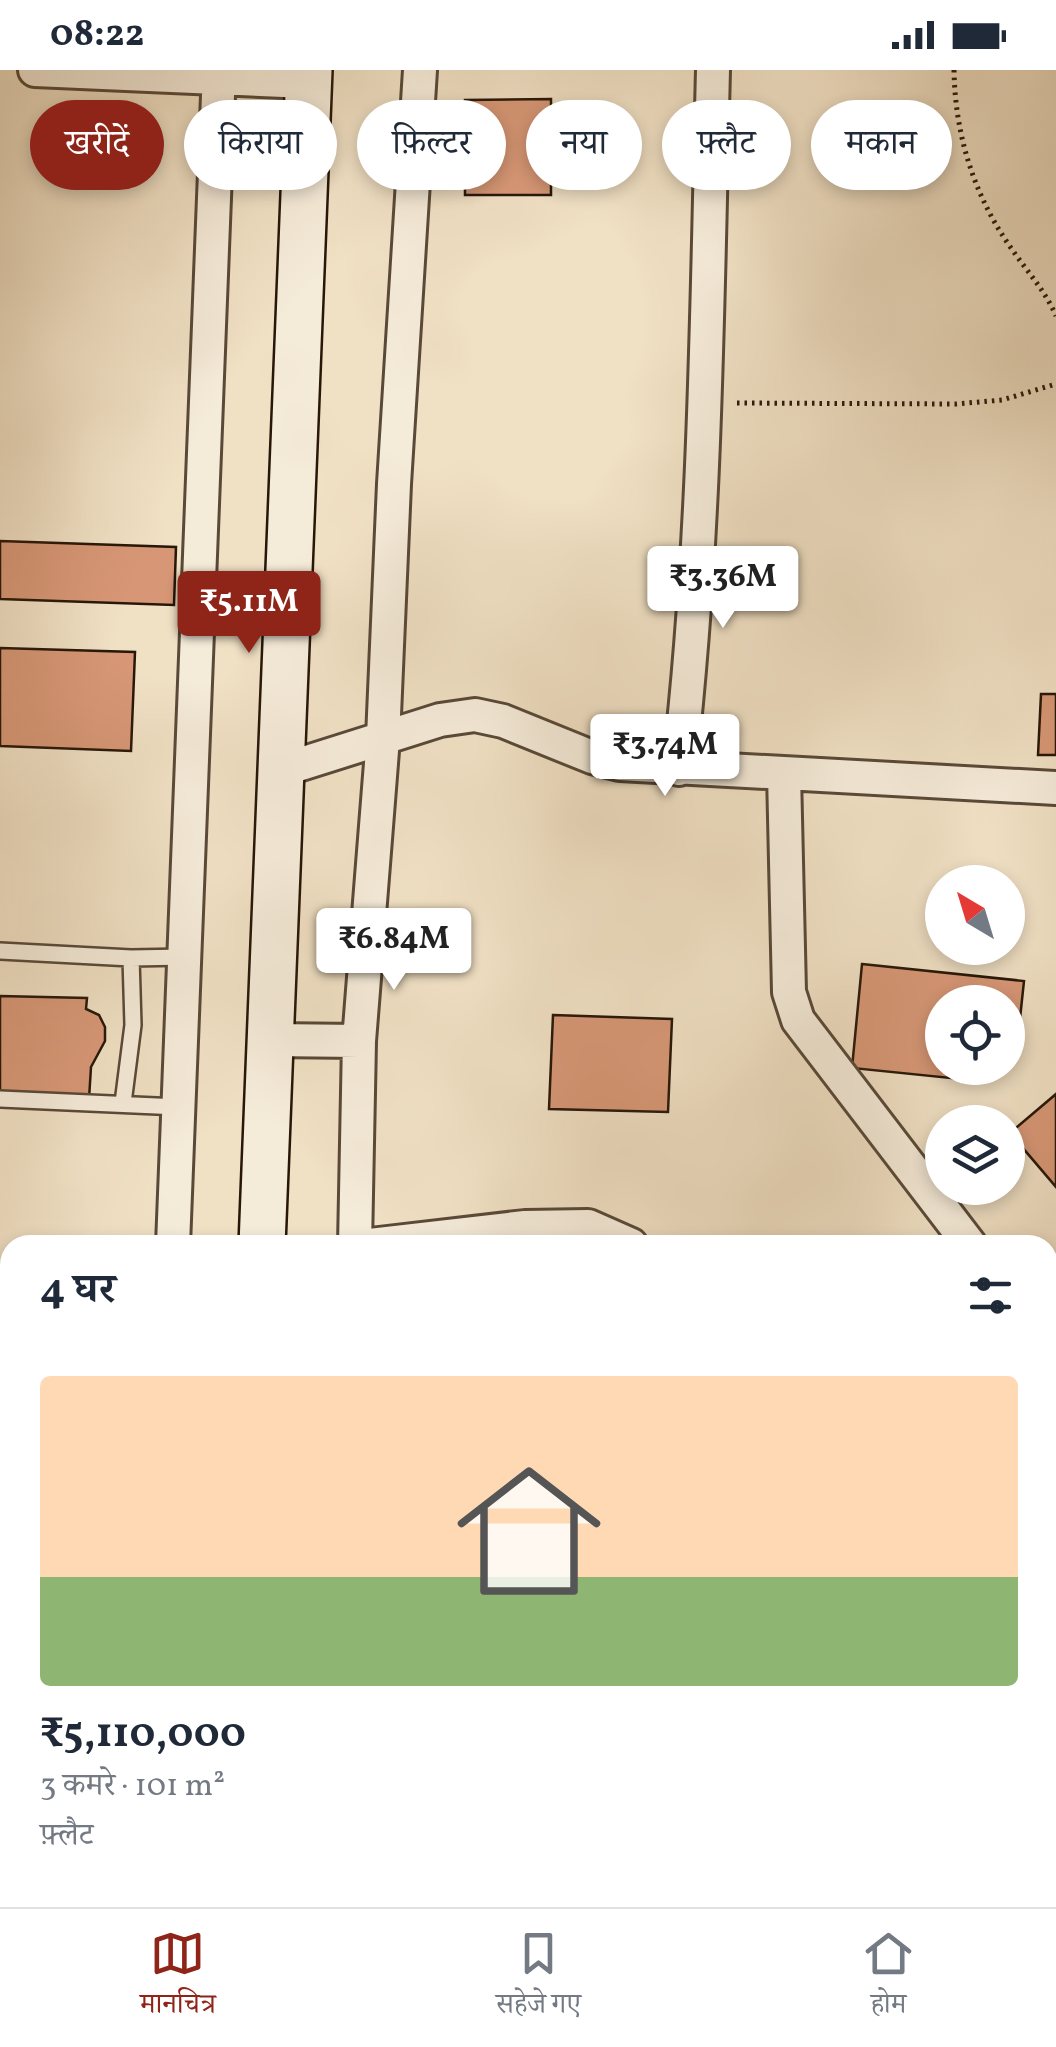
<!DOCTYPE html>
<html lang="hi">
<head>
<meta charset="utf-8">
<style>
	:root { --surface:#fff; --page:#f2f2f3; --text:#1f2937; --muted:#747a83; --line:#e0e1e3; --accent:#8f2418 }
	body { margin:0; font-family:Vollkorn,"Noto Serif Devanagari",serif; background:var(--page); color:var(--text); height:100vh; display:flex; flex-direction:column; font-size:38px; white-space:nowrap }
	* { box-sizing:border-box; margin:0 }
	p { font-size:32px; color:var(--muted) }
	.icon { flex:none; width:55px; height:55px; fill:none; stroke:currentColor; stroke-width:2; stroke-linecap:round; stroke-linejoin:round }
	.map { position:relative; flex:1; overflow:hidden }
	.panel { position:absolute; left:0px; top:1165px; width:1058px; height:672px; display:flex; flex-direction:column; background:var(--surface); border-radius:30px 30px 0 0; box-shadow:0 5px 15px #0003 }
	.panel>* { flex:none }
	.banner { position:absolute; left:30px; top:30px; width:998px; height:90px; display:flex; gap:20px }
	.needle { width:65px; rotate:322deg }
	.buttons { position:absolute; left:925px; top:795px; display:grid; gap:20px }
	.buttons a { display:grid; place-items:center; width:100px; height:100px; border-radius:50%; background:var(--surface); box-shadow:0 5px 15px #0003; font-size:50px }
	.price { position:absolute; translate:-50% -85px; padding:0 22px; border-radius:10px; background:#fff; color:#222; font-size:32px; line-height:65px; filter:drop-shadow(0 2px 5px #0008) }
	.price::after { content:''; position:absolute; left:50%; top:60px; width:30px; height:22px; margin-left:-15px; background:inherit; clip-path:polygon(0 0,100% 0,50% 100%) }
	.price.current { background:var(--accent); color:#fff }
	ul { padding:0; list-style:none }
	li { display:grid; align-content:center; gap:20px; height:530px; padding:0 40px }
	li span { display:grid; place-items:center; height:310px; border-radius:10px; color:#555 }
	li>.icon { margin-inline-start:auto }
	span .icon { width:180px; height:180px; fill:#fffc; stroke-width:1 }
	li b { font-size:42px }
	h2 { display:flex; justify-content:space-between; align-items:center; height:120px; padding:0 40px; font-size:42px }
	.tag { padding:0 35px; border-radius:45px; background:var(--surface); box-shadow:0 5px 15px #0003; font-size:35px; line-height:90px }
	.tag.current { background:var(--accent); color:#fff }
	.status { display:flex; justify-content:space-between; align-items:center; height:70px; padding:0 50px; background:var(--surface); direction:ltr }
	.status svg { height:28px; fill:currentColor }
	.tab-bar { display:flex; justify-content:space-around; align-items:center; height:140px; border-top:2px solid var(--line); background:var(--surface); font-size:28px; color:var(--muted) }
	.tab-bar a { display:grid; justify-items:center; gap:5px }
	.tab-bar .current { color:var(--accent) }
	.map>svg:first-child { display:block }
</style>
</head>
<body>
<div class="status"><b>08:22</b><svg viewBox="0 0 49 12"><path d="M0 12V9h3v3zM5 12V6h3v6zM10 12V3h3v9zM15 12V0h3v12zM26 1h20v11H26zM47 4h2v5h-2z"/></svg></div>
<div class="map">
<svg width="1056" height="1837" viewBox="0 0 1056 1837">
	<rect width="100%" height="100%" fill="#f0e0c4"/>
	<filter id="stains"><feTurbulence type="fractalNoise" baseFrequency=".002" numOctaves="4"/><feColorMatrix values="0 0 0 0 .2 0 0 0 0 .09 0 0 0 0 .02 0 0 0 .5 -.17"/></filter>
	<radialGradient id="worn" r=".72"><stop offset=".6" stop-color="#630" stop-opacity="0"/><stop offset="1" stop-color="#630" stop-opacity=".3"/></radialGradient>
	<!-- building -->
	<path fill="#d79776" stroke="#271709" stroke-width="2.5" d="M551,29V125H465V30Z
		M0,471L176,477L174,535L0,529Z
		M0,578L135,582L131,681L0,676Z
		M1041,624H1056V685H1038Z
		M862,894L1024,911L1019,958L1008,957V932H942V998H961L960,1009L852,998Z
		M0,926L87,928L86,939L99,945L105,957V971L91,997L89,1029L0,1026Z
		M553,945L672,949L668,1042L549,1039Z
		M1056,1024V1117L1010,1063Z
		M0,1255H10V1372H0Z
		M0,1431H10V1540L0,1539Z
		M0,1603L10,1604V1699H0Z
		M0,1780H10V1828H78V1837H0Z
		M458,1828H533L532,1837H457Z"/>
	<g fill="none" stroke-linecap="round" stroke-linejoin="round">
		<defs>
			<path id="lane" d="M0,881L131,888L186,887
				M0,1029L179,1037
				M123,1033L133,955L131,888
				M0,1759H10
				M102,1837V1828"/>
			<path id="street" d="M35,0L308,12
				M679,699C706,467 707,233 713,0
				M282,700L440,650L475,645L503,651L592,687L620,694L1056,718
				M784,704L789,922L798,950L970,1175
				M271,970L359,971
				M173,1175L219,0
				M355,1175L359,971L383,668L394,414L420,0
				M370,1175L525,1157L588,1156L631,1175
				M1048,1275L1056,1286
				M1048,1377L1056,1371
				M560,1828V1837
				M146,1837L147,1828
				M331,1837V1828
				M432,1837L433,1828
				M671,1837V1828
				M864,1837V1828
				M912,1837L913,1828"/>
			<path id="secondary" d="M262,1175L309,0
				M233,1837L234,1828"/>
		</defs>
		<!-- lane casing -->
		<use href="#lane" stroke="#594938" stroke-width="20"/>
		<!-- street casing -->
		<use href="#street" stroke="#594938" stroke-width="38"/>
		<!-- secondary casing -->
		<use href="#secondary" stroke="#271709" stroke-width="50"/>
		<!-- path -->
		<path stroke="#271709" stroke-width="5" stroke-dasharray="2.5 5" stroke-linecap="butt" d="M954,0C955,63 973,123 1009,175C1025,199 1045,220 1056,246
			M737,333L956,334L1002,330L1056,314"/>
		<!-- lane -->
		<use href="#lane" stroke="#f5ebd9" stroke-width="15"/>
		<!-- street -->
		<use href="#street" stroke="#f5ebd9" stroke-width="32"/>
		<!-- secondary -->
		<use href="#secondary" stroke="#f5ebd9" stroke-width="45"/>
	</g>
	<rect width="100%" height="100%" filter="url(#stains)"/>
	<rect width="100%" height="100%" fill="url(#worn)"/>
</svg>
<div class="buttons">
<a><svg class="needle" viewBox="-14 -14 28 28"><path d="M0-13l5 13h-10z" fill="#e53935"/><path d="M0 13l5-13h-10z" fill="#747a83"/></svg></a>
<a><svg class="icon" aria-label="locate" viewBox="0 0 24 24"><circle cx="12" cy="12" r="6"/><path d="M12 2v4M12 18v4M2 12h4M18 12h4"/></svg></a>
<a><svg class="icon" aria-label="layers" viewBox="0 0 24 24"><path d="M12 4l9 5-9 5-9-5zM3 14l9 5 9-5"/></svg></a>
</div>
<b class="price" style="left:723px;top:561px">₹3.36M</b>
<b class="price current" style="left:249px;top:586px">₹5.11M</b>
<b class="price" style="left:665px;top:729px">₹3.74M</b>
<b class="price" style="left:394px;top:923px">₹6.84M</b>
<div class="banner">
<a class="tag current">खरीदें</a>
<a class="tag">किराया</a>
<a class="tag">फ़िल्टर</a>
<a class="tag">नया</a>
<a class="tag">फ़्लैट</a>
<a class="tag">मकान</a>
</div>
<section class="panel">
<h2>4 घर<svg class="icon" aria-label="filters" viewBox="0 0 24 24"><path d="M4 7h16M4 17h16"/><circle cx="9" cy="7" r="2"/><circle cx="15" cy="17" r="2"/></svg></h2>
<ul>
<li><span style="background:linear-gradient(#ffd9b3 65%,#8fb573 0)"><svg class="icon" aria-label="home" viewBox="0 0 24 24"><path d="M3 11l9-7 9 7M6 9v11h12V9"/></svg></span><div><b>₹5,110,000</b><p>3 कमरे · 101 m²</p><p>फ़्लैट</p></div></li>
</ul>
</section>
</div>
<nav class="tab-bar">
<a class="current"><svg class="icon" aria-label="map" viewBox="0 0 24 24"><path d="M3 6l6-2 6 2 6-2v14l-6 2-6-2-6 2zM9 4v14M15 6v14"/></svg>मानचित्र</a>
<a><svg class="icon" aria-label="saved" viewBox="0 0 24 24"><path d="M7 4h10v16l-5-4-5 4z"/></svg>सहेजे गए</a>
<a><svg class="icon" aria-label="home" viewBox="0 0 24 24"><path d="M3 11l9-7 9 7M6 9v11h12V9"/></svg>होम</a>
</nav>
</body>
</html>
